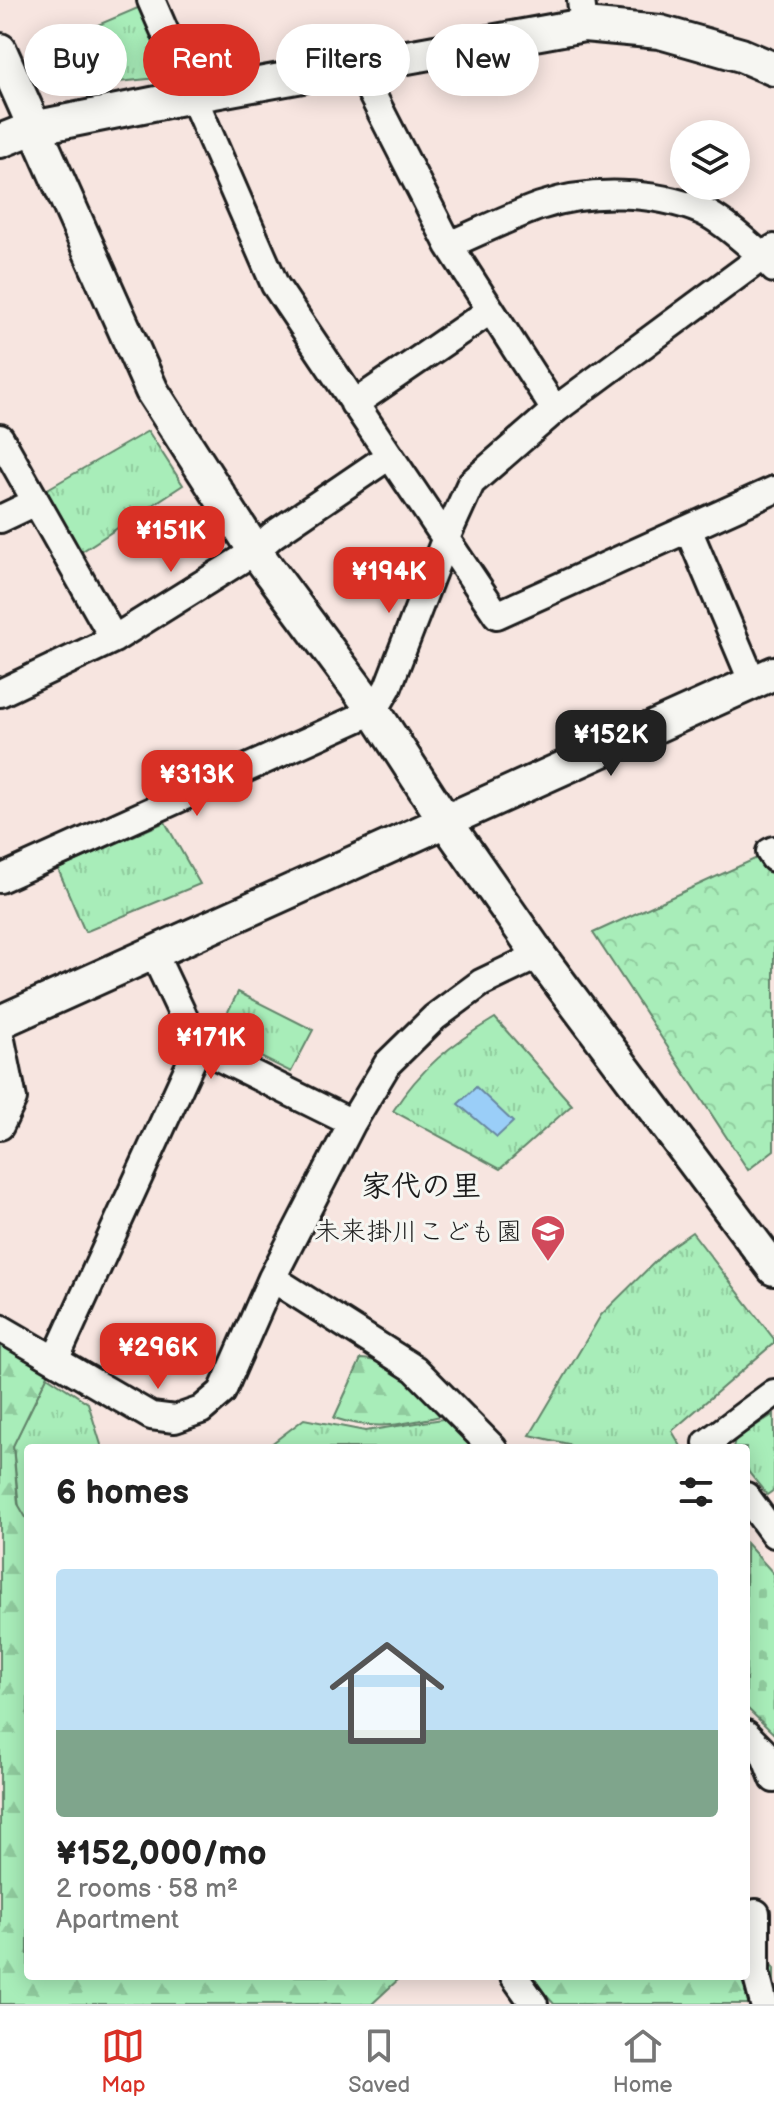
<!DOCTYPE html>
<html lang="en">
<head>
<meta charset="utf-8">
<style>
	:root { --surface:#fff; --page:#f6f6f6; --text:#222; --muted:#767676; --line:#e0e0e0; --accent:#d93025 }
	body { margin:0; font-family:"Balsamiq Sans","Klee One",sans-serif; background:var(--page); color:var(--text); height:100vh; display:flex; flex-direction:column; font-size:30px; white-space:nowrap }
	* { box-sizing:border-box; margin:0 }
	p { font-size:26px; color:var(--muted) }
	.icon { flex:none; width:44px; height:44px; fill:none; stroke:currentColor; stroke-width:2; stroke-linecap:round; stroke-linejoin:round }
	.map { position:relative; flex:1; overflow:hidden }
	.drawer { position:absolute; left:24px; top:1444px; width:726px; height:536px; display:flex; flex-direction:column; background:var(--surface); border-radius:8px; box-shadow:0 4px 20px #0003 }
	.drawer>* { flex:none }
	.top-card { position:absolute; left:24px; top:24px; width:726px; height:72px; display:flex; gap:16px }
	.controls { position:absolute; left:670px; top:120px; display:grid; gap:16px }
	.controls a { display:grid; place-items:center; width:80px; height:80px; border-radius:50%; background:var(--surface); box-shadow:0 4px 20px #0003; font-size:40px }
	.price { position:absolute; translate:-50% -68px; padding:0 18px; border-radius:16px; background:var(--accent); color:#fff; font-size:26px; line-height:52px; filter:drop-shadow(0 2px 4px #0008) }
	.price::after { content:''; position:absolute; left:50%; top:48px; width:24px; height:18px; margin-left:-12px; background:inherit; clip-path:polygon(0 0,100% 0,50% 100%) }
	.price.active { background:#222; color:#fff }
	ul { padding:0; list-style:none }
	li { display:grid; align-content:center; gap:16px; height:424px; padding:0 32px }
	li span { display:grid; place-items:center; height:248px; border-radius:8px; color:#555 }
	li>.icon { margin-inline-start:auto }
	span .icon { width:144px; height:144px; fill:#fffc; stroke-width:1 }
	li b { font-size:34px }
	h2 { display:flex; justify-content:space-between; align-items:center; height:96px; padding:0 32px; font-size:34px }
	.tag { padding:0 28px; border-radius:36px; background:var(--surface); box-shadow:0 4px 20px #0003; font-size:28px; line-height:72px }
	.tag.active { background:var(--accent); color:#fff }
	.menu { display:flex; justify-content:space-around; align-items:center; height:112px; border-top:2px solid var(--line); background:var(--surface); font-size:22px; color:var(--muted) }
	.menu a { display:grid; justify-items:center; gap:4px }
	.menu .active { color:var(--accent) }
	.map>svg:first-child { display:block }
</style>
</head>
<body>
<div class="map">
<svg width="774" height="2004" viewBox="0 0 774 2004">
	<defs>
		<pattern id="grass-tufts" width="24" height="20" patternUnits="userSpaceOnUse" patternTransform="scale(2)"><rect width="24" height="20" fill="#a8edb9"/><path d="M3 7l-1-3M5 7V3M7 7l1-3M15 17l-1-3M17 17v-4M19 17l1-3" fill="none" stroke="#90cb9e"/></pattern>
		<pattern id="forest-firs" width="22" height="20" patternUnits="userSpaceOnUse" patternTransform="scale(2)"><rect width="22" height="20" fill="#a8edb9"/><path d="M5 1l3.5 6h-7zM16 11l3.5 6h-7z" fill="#90cb9e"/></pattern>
		<pattern id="cemetery-stones" width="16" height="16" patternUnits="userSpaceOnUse" patternTransform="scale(2)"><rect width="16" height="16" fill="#a8edb9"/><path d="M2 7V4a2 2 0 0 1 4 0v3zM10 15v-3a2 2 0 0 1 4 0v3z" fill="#90cb9e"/></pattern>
		<pattern id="park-crowns" width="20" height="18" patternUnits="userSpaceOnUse" patternTransform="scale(2)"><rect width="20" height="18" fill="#a8edb9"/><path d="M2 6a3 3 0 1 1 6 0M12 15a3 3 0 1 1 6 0" fill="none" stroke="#90cb9e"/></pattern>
	</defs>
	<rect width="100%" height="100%" fill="#f7e5e0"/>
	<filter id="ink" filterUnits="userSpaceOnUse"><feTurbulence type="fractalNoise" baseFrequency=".0125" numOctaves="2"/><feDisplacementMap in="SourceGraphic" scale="16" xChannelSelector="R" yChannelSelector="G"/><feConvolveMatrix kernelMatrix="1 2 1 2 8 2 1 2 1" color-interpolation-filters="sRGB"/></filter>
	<g filter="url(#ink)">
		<!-- grass -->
		<path fill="url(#grass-tufts)" stroke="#62846a" stroke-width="2" d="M140,7L169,69L158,78L49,89L43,85L30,54Z
			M148,431L183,485L81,552L44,491Z
			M165,822L200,884L85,932L58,869Z
			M238,992L313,1030L291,1072L216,1035Z
			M495,1018L572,1105L500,1169L393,1111C421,1068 451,1044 495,1018Z
			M692,1232L774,1339V1343L672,1431L682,1448H573L568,1444L530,1435L601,1315L669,1248Z
			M47,1376L88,1403L102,1448H28V1531L20,1519L13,1445Z
			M774,1414V1490L767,1495L746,1469V1448H733L735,1439Z
			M449,1418L480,1448H266L304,1419L365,1431Z"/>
		<!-- forest -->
		<path fill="url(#forest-firs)" stroke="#62846a" stroke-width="2" d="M0,1337L55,1360L13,1446L18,1504L28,1521V1976H402L372,2004H0Z
			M361,1359C397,1360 421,1389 440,1416C400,1425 374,1431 334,1418Z
			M764,1953L774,1969V2004H554L529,1976H746Z"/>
		<!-- cemetery -->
		<path fill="url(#cemetery-stones)" stroke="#62846a" stroke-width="2" d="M746,1543L774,1574V1734L746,1707Z"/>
		<!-- park -->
		<path fill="url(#park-crowns)" stroke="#62846a" stroke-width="2" d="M770,852L774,859V1150L748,1170L593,933Z"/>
		<!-- water -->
		<path fill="#9acef8" stroke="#6887a0" stroke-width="2" d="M476,1087L513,1122L497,1137L458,1104Z"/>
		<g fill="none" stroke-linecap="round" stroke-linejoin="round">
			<defs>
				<path id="minor" d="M151,0L275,285L497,615L774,490
					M581,0L584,25
					M358,67L449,245L555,410
					M449,245C479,232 509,217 540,206C590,189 654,191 702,211C721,219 760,253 774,269
					M354,404L491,310
					M0,438L114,639
					M0,519L36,502
					M688,529L753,683
					M0,693L114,639L255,551L273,535L389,456
					M774,850L770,852L774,858
					M0,879L374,711L388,687L445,540L471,483L555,410L774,248
					M154,954L198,1047L352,1123
					M0,1035L13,1099L0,1126
					M272,1278L415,1369L493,1448
					M0,1328L151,1416L175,1419L201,1410L222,1392L272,1278L352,1123L388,1063L435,1017L481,983L539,955
					M55,1360L198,1047
					M711,1448L707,1443L774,1393
					M746,1496L774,1534
					M746,1734L763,1751L774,1779
					M756,1913V1973L764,2004
					M514,1976L534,2004"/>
				<path id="tertiary" d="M0,50L152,391L255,551L374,711L446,822L539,955L774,1269
					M0,141L33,128L192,96L584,25L660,32L741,55L774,69
					M0,1022L774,673"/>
			</defs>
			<!-- minor casing -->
			<use href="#minor" stroke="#1c1c1c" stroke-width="32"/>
			<!-- tertiary casing -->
			<use href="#tertiary" stroke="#1c1c1c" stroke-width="38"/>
			<!-- minor -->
			<use href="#minor" stroke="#f6f6f2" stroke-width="26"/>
			<!-- tertiary -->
			<use href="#tertiary" stroke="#f6f6f2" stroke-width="32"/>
		</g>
	</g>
	<!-- icons -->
	<defs>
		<symbol id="school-pin" viewBox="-11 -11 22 30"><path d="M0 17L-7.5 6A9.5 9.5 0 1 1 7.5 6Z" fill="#d1495b" stroke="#f6f6f2"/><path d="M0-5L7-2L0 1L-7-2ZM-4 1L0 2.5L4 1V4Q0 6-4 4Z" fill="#fff"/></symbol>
	</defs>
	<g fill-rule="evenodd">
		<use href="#school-pin" x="528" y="1212" width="40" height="54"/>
	</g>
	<g text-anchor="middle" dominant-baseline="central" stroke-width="6" stroke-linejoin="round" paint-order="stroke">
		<!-- poi labels -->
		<g font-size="26" fill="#1c1c1c" stroke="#f6f6f2" text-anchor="end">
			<text x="522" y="1232">未来掛川こども園</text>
		</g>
		<!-- quarter labels -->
		<g font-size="30" font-weight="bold" fill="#1c1c1c" stroke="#f6f6f2">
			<text x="421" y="1187">家代の里</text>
		</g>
	</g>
</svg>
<div class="controls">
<a><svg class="icon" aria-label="layers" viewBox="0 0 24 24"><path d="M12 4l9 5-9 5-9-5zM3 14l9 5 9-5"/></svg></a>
</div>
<b class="price" style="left:171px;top:574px">¥151K</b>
<b class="price" style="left:389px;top:615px">¥194K</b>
<b class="price active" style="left:611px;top:778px">¥152K</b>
<b class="price" style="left:197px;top:818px">¥313K</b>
<b class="price" style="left:211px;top:1081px">¥171K</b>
<b class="price" style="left:158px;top:1391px">¥296K</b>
<div class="top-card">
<a class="tag">Buy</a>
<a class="tag active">Rent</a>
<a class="tag">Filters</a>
<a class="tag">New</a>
</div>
<section class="drawer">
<h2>6 homes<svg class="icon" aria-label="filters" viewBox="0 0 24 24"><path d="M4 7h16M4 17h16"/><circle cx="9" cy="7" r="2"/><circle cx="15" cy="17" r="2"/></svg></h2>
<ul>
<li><span style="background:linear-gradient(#bfe0f5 65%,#7fa58c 0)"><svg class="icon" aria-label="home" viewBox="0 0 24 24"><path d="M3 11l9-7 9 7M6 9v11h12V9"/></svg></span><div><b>¥152,000/mo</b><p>2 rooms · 58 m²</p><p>Apartment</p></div></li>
</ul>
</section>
</div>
<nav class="menu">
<a class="active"><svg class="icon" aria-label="map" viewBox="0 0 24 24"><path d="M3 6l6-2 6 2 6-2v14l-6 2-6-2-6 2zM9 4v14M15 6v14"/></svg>Map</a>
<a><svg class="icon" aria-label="saved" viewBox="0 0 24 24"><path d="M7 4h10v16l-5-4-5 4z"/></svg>Saved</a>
<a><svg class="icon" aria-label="home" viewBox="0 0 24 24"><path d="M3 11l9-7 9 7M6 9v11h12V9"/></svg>Home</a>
</nav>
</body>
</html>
